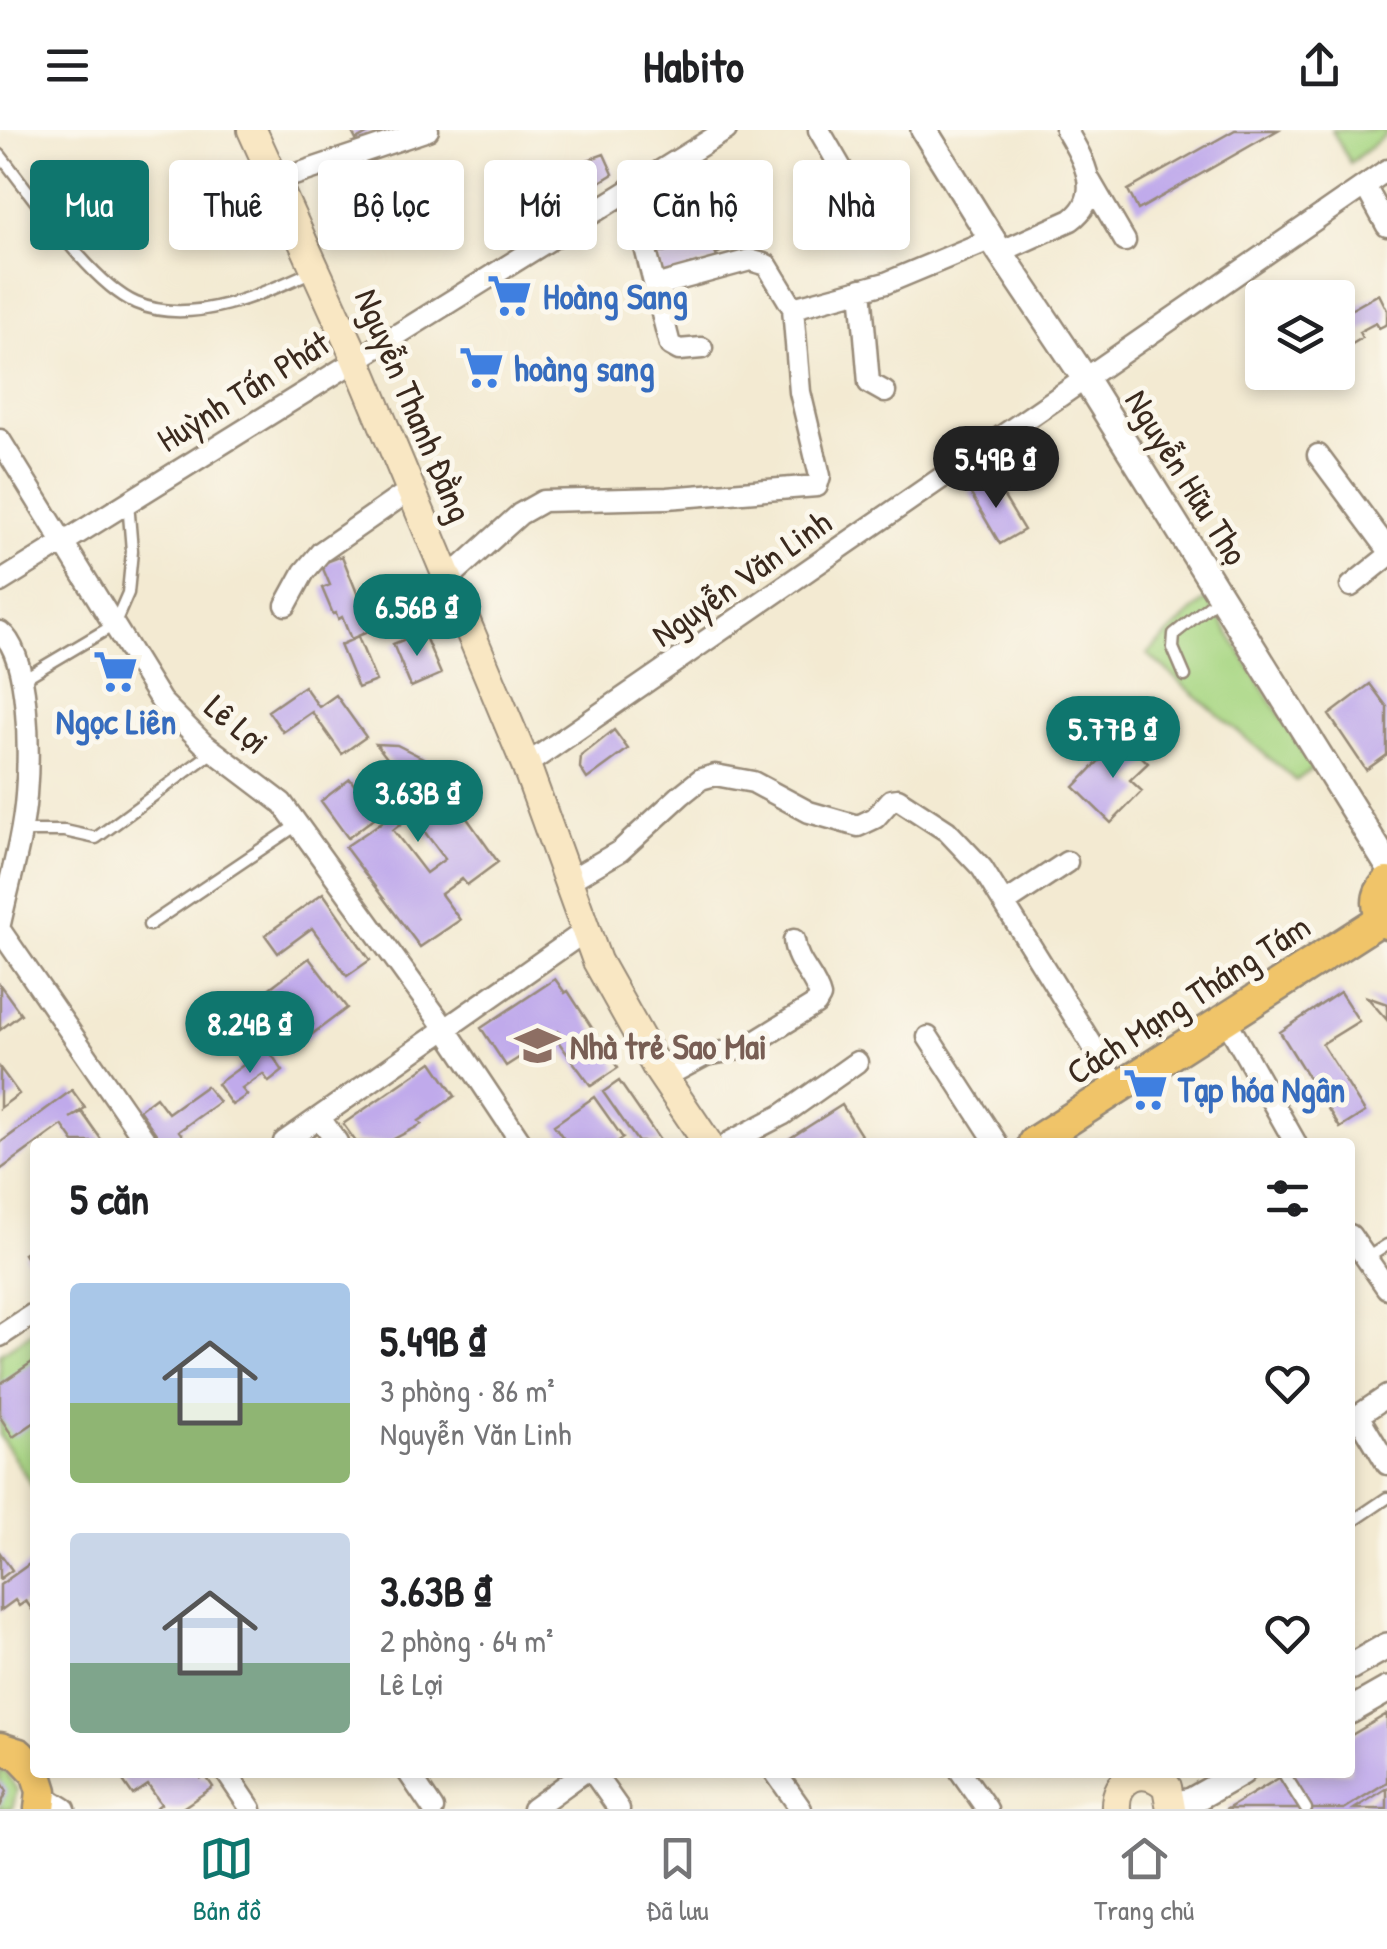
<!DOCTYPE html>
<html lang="vi">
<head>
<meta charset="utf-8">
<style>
	:root { --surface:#fff; --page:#f6f6f6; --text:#202124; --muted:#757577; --line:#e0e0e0; --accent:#0f766e }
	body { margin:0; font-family:"Patrick Hand",sans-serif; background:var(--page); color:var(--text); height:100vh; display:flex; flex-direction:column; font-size:38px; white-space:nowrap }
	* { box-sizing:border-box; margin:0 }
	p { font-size:32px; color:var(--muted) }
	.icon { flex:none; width:55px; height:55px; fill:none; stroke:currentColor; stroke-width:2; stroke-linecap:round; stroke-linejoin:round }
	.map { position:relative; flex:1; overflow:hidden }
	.panel { position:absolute; left:30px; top:1008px; width:1325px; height:640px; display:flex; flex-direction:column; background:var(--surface); border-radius:10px; box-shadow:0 5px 15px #0003 }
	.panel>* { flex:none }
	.banner { position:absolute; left:30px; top:30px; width:1328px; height:90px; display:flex; gap:20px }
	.controls { position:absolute; left:1245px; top:150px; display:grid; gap:20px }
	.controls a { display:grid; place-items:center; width:110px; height:110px; border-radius:10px; background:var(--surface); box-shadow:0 5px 15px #0003; font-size:50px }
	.price { position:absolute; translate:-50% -85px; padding:0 22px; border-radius:35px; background:var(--accent); color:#fff; font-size:32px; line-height:65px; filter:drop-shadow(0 2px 5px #0008) }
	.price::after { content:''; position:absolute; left:50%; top:60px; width:30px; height:22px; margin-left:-15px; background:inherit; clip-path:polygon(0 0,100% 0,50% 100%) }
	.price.selected { background:#222; color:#fff }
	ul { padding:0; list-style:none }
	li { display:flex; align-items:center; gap:30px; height:250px; padding:0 40px }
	li span { display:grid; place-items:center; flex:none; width:280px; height:200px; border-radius:10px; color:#555 }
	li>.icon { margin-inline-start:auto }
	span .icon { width:120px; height:120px; fill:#fffc; stroke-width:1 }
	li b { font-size:42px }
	h2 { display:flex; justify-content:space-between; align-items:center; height:120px; padding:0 40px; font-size:42px }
	.pill { padding:0 35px; border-radius:10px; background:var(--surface); box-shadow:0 5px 15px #0003; font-size:35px; line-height:90px }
	.pill.selected { background:var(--accent); color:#fff }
	header { display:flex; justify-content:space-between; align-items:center; height:130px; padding:0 40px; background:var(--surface); font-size:45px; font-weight:700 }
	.tab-bar { display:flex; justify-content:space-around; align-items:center; height:140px; border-top:2px solid var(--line); background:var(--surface); font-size:28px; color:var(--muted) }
	.tab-bar a { display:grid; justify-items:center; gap:5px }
	.tab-bar .selected { color:var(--accent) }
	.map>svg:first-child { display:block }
</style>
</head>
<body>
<header><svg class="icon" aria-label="menu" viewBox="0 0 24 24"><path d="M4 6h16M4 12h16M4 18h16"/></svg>Habito<svg class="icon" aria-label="share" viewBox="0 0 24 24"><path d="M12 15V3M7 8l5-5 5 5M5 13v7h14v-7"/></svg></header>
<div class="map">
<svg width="1387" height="1679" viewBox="0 0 1387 1679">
	<rect width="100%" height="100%" fill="#fbf7ec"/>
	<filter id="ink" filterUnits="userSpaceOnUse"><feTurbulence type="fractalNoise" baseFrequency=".01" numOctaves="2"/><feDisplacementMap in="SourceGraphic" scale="20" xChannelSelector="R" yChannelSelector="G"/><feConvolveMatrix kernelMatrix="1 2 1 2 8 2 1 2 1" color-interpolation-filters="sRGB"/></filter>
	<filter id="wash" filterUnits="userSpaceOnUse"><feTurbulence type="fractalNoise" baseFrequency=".0048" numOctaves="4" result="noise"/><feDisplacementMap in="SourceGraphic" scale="40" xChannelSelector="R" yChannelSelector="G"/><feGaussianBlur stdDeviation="2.25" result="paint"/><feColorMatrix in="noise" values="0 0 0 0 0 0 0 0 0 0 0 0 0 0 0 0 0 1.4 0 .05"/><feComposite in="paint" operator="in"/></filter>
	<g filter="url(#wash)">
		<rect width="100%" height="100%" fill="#f3ead2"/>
		<!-- green -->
		<path fill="#a9d784" stroke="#728051" stroke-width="2.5" d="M1332,0H1387V4L1350,33Z
			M1207,468L1313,638L1296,651L1147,524Z
			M35,1200V1360L0,1306V1224Z
			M0,1640L6,1642L17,1660L12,1679H0Z"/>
		<g id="blocks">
			<!-- building -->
			<path fill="#c0aaeb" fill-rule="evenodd" d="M351,0H374L356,10Z
				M1235,0H1278L1138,80L1128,60Z
				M604,24L613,44L533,93L520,54Z
				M716,62L727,86L681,106L670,82Z
				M748,83L758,105L718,123L708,100Z
				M708,105L718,130L663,147L655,125Z
				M1379,164L1387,180V194L1379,198L1376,193L1359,202L1362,208L1347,217L1338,199V187Z
				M992,347L1024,400L1000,414L969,361Z
				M342,426L372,500L351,509L342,487L338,489L336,483L333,484L322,458L330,455L321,434Z
				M423,502L441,544L411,557L393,514Z
				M358,507L376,551L358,558L340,515Z
				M1370,554L1387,577V625L1366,640L1329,585Z
				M304,556L319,577L336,565L366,607L342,624L312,582L283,602L268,581Z
				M614,600L628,619L587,649L580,638L581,626Z
				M1122,607L1148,633L1130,650L1142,661L1111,693L1074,657Z
				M376,614L397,615L425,629L498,732L467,755L462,749L441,764L460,790L420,817L345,717L385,690L362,661L394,637ZM412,685L445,729L426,743L393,700Z
				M350,649L377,686L348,708L321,671Z
				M323,763L370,830L347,846L312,798L278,823L265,805Z
				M309,828L347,878L287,923L250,873Z
				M555,849L565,863L568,861L618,938L591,956L557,910L561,907L558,901L530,925L528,922L506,936L481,898Z
				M0,855L21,884L0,900Z
				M1340,862L1359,891L1322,914L1365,982L1340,998L1280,902Z
				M1367,867L1387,874V890Z
				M267,918L283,941L269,952L263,944L242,959L247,965L232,975L217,954Z
				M432,932L455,966L419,991L422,994L394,1009L396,1012H356L343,994Z
				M0,938L19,964L0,978Z
				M619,951L661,1012H638L603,962Z
				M206,956L219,972L179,1001L187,1012H162L139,980L156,967L168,983Z
				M72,960L85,978L70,988L82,982L103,1012H74L62,995L0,1040V1013Z
				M594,967L623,1008L617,1012H566L554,995Z
				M842,975L861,1005L850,1012H784Z
				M35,1117V1141L24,1124Z
				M35,1230V1292L13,1307L0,1287V1254Z
				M0,1423L12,1440L0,1449Z
				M35,1430V1484L26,1471L19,1476L15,1470L0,1481V1455Z
				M1387,1584V1652L1344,1679H1227L1289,1642H1350V1606Z
				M117,1642H198L201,1648L205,1645L213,1657L181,1679H158L157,1677L161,1674L148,1655L133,1665Z
				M0,1650L7,1661L0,1677Z
				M1387,1658V1679H1354Z"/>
		</g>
	</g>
	<g filter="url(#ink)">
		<use href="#blocks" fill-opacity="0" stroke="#978a78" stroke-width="2.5"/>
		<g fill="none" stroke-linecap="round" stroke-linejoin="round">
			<defs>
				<path id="service" d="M0,25C33,66 90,153 136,173C192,197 265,163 315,140
					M1185,546L1173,518L1174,504L1220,467
					M23,549L114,495L128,463L132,421L128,372
					M20,701H65L96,708L214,621
					M149,795L297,695
					M1367,1128L1387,1115
					M1350,1393L1387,1368
					M1283,1642L1306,1679"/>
				<path id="minor" d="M819,0L855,62
					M276,51L428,0
					M1090,51L1125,111
					M1365,56L1387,96
					M630,59L670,215L679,220L702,218
					M1000,122L1071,90C1105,65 1083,29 1066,0
					M861,159L869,253L885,262
					M793,178L886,153L994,108
					M0,310L161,571L203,613L282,673L447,901L521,1012
					M1318,325L1387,418
					M447,450L520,384L543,371L667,368L817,356L820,346L800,262L793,178L767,135L750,130L655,156
					M0,452L726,0
					M1351,456L1387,427
					M286,475L304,442L321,422L410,360
					M0,502C31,524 29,629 26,665C23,708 9,752 0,794
					M526,635L1387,40
					M567,752L620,721L681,665L701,649L715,645L753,652L809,682L858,696L875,688L891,670L898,669L947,701L982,738L1119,958
					M1005,773L1067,732
					M0,800L146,1012
					M1226,890L1295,1012
					M928,907L996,1012
					M663,948L706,925L745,918L816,874L820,867C815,846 796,834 794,810
					M320,988L337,1012
					M284,1012L584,802
					M730,1012L782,985L857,932
					M1350,1105L1387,1158
					M0,1206L35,1183
					M1359,1287L1387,1334
					M1350,1291L1387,1266
					M226,1642L251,1679
					M408,1642L433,1679
					M593,1642L619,1679
					M775,1642L801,1679
					M961,1642L987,1679
					M42,1673L54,1672L65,1679
					M533,1679L584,1642"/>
				<path id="tertiary" d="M924,0L1000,122L1084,247L1387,734
					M1350,1537L1387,1516
					M1350,1581L1387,1560
					M1171,1676L1191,1671L1242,1642"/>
				<path id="secondary" d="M252,0L356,229L526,635L597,831L657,938L707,1012
					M1116,1679C1114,1647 1145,1634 1167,1657L1171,1679"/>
				<path id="primary" d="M1387,753C1375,765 1375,780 1387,793
					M1034,1012L1383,788
					M0,1618L19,1624L35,1641
					M36,1642L42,1661L40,1679"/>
			</defs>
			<!-- service casing -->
			<use href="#service" stroke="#978a78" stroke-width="15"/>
			<!-- minor casing -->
			<use href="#minor" stroke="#978a78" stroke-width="25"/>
			<!-- tertiary casing -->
			<use href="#tertiary" stroke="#978a78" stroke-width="30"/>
			<!-- secondary casing -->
			<use href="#secondary" stroke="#978a78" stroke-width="32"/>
			<!-- primary casing -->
			<use href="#primary" stroke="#978a78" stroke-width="35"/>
			<!-- service -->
			<use href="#service" stroke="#fff" stroke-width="10"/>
			<!-- minor -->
			<use href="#minor" stroke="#fff" stroke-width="20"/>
			<!-- tertiary -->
			<use href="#tertiary" stroke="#fff" stroke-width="25"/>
			<!-- secondary -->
			<use href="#secondary" stroke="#f9e7c3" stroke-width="28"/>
			<!-- primary -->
			<use href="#primary" stroke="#f0c469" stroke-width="30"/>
		</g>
	</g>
	<!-- icons -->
	<defs>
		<symbol id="supermarket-bare" viewBox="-9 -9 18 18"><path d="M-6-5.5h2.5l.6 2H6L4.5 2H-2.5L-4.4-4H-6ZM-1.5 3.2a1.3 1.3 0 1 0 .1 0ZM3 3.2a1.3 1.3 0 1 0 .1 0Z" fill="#3f7fe0" stroke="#fbf7ec" stroke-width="2.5" paint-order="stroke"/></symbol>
		<symbol id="school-bare" viewBox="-9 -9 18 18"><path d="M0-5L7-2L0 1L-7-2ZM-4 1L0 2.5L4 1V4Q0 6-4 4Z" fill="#8d6e63" stroke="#fbf7ec" stroke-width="2.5" paint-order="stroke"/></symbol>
	</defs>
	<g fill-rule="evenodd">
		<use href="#supermarket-bare" x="478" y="134" width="63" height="63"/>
		<use href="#supermarket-bare" x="450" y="206" width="63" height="63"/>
		<use href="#supermarket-bare" x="84" y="510" width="63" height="63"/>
		<use href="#school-bare" x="506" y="884" width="63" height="63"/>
		<use href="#supermarket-bare" x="1114" y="928" width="63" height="63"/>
	</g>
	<g text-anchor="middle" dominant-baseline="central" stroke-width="10" stroke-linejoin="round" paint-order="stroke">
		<!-- shop labels -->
		<g font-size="35" font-weight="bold" fill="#366cbe" stroke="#fbf7ec" text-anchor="start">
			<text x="543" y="166">Hoàng Sang</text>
			<text x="514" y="238">hoàng sang</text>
			<text x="116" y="591" text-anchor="middle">Ngọc Liên</text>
			<text x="1178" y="959">Tạp hóa Ngân</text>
		</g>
		<!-- street labels -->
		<g font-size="35" fill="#3b2a1e" stroke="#fbf7ec">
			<text transform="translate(243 261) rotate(-32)">Huỳnh Tấn Phát</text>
			<text transform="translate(414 275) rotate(67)">Nguyễn Thanh Đằng</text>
			<text transform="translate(1187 347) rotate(58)">Nguyễn Hữu Thọ</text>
			<text transform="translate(741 448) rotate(-35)">Nguyễn Văn Linh</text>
			<text transform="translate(237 594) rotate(40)">Lê Lợi</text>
			<text transform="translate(1188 869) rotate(-33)">Cách Mạng Tháng Tám</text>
		</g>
		<!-- education labels -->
		<g font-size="35" font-weight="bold" fill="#785e54" stroke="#fbf7ec" text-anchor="start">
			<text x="570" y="916">Nhà trẻ Sao Mai</text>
		</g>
	</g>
</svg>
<div class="controls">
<a><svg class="icon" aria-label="layers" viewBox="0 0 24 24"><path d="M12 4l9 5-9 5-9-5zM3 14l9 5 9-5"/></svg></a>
</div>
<b class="price selected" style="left:996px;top:381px">5.49B ₫</b>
<b class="price" style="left:417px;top:529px">6.56B ₫</b>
<b class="price" style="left:1113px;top:651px">5.77B ₫</b>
<b class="price" style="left:418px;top:715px">3.63B ₫</b>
<b class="price" style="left:250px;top:946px">8.24B ₫</b>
<div class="banner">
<a class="pill selected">Mua</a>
<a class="pill">Thuê</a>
<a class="pill">Bộ lọc</a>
<a class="pill">Mới</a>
<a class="pill">Căn hộ</a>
<a class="pill">Nhà</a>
</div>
<section class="panel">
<h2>5 căn<svg class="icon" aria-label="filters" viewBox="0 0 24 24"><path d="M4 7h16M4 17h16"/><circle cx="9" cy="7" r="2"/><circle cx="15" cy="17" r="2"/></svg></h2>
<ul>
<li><span style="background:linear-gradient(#a9c7e8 60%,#8fb573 0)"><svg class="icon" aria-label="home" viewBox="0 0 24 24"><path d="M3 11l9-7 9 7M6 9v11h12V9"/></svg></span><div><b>5.49B ₫</b><p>3 phòng · 86 m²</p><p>Nguyễn Văn Linh</p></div><svg class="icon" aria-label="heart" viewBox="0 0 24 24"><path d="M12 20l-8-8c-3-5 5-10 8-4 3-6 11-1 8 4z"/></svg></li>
<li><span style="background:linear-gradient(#c9d6e8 65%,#7fa58c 0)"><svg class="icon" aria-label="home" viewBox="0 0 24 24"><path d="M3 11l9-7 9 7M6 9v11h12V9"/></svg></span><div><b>3.63B ₫</b><p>2 phòng · 64 m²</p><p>Lê Lợi</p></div><svg class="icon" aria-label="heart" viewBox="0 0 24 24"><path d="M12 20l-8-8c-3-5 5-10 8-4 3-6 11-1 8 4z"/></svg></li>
</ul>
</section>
</div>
<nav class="tab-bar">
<a class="selected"><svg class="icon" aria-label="map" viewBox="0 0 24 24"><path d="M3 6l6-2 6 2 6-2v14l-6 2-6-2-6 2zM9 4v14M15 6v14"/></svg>Bản đồ</a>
<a><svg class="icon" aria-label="saved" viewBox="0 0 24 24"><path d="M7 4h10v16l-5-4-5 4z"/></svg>Đã lưu</a>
<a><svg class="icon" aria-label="home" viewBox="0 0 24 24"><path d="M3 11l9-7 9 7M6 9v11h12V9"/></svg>Trang chủ</a>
</nav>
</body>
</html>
